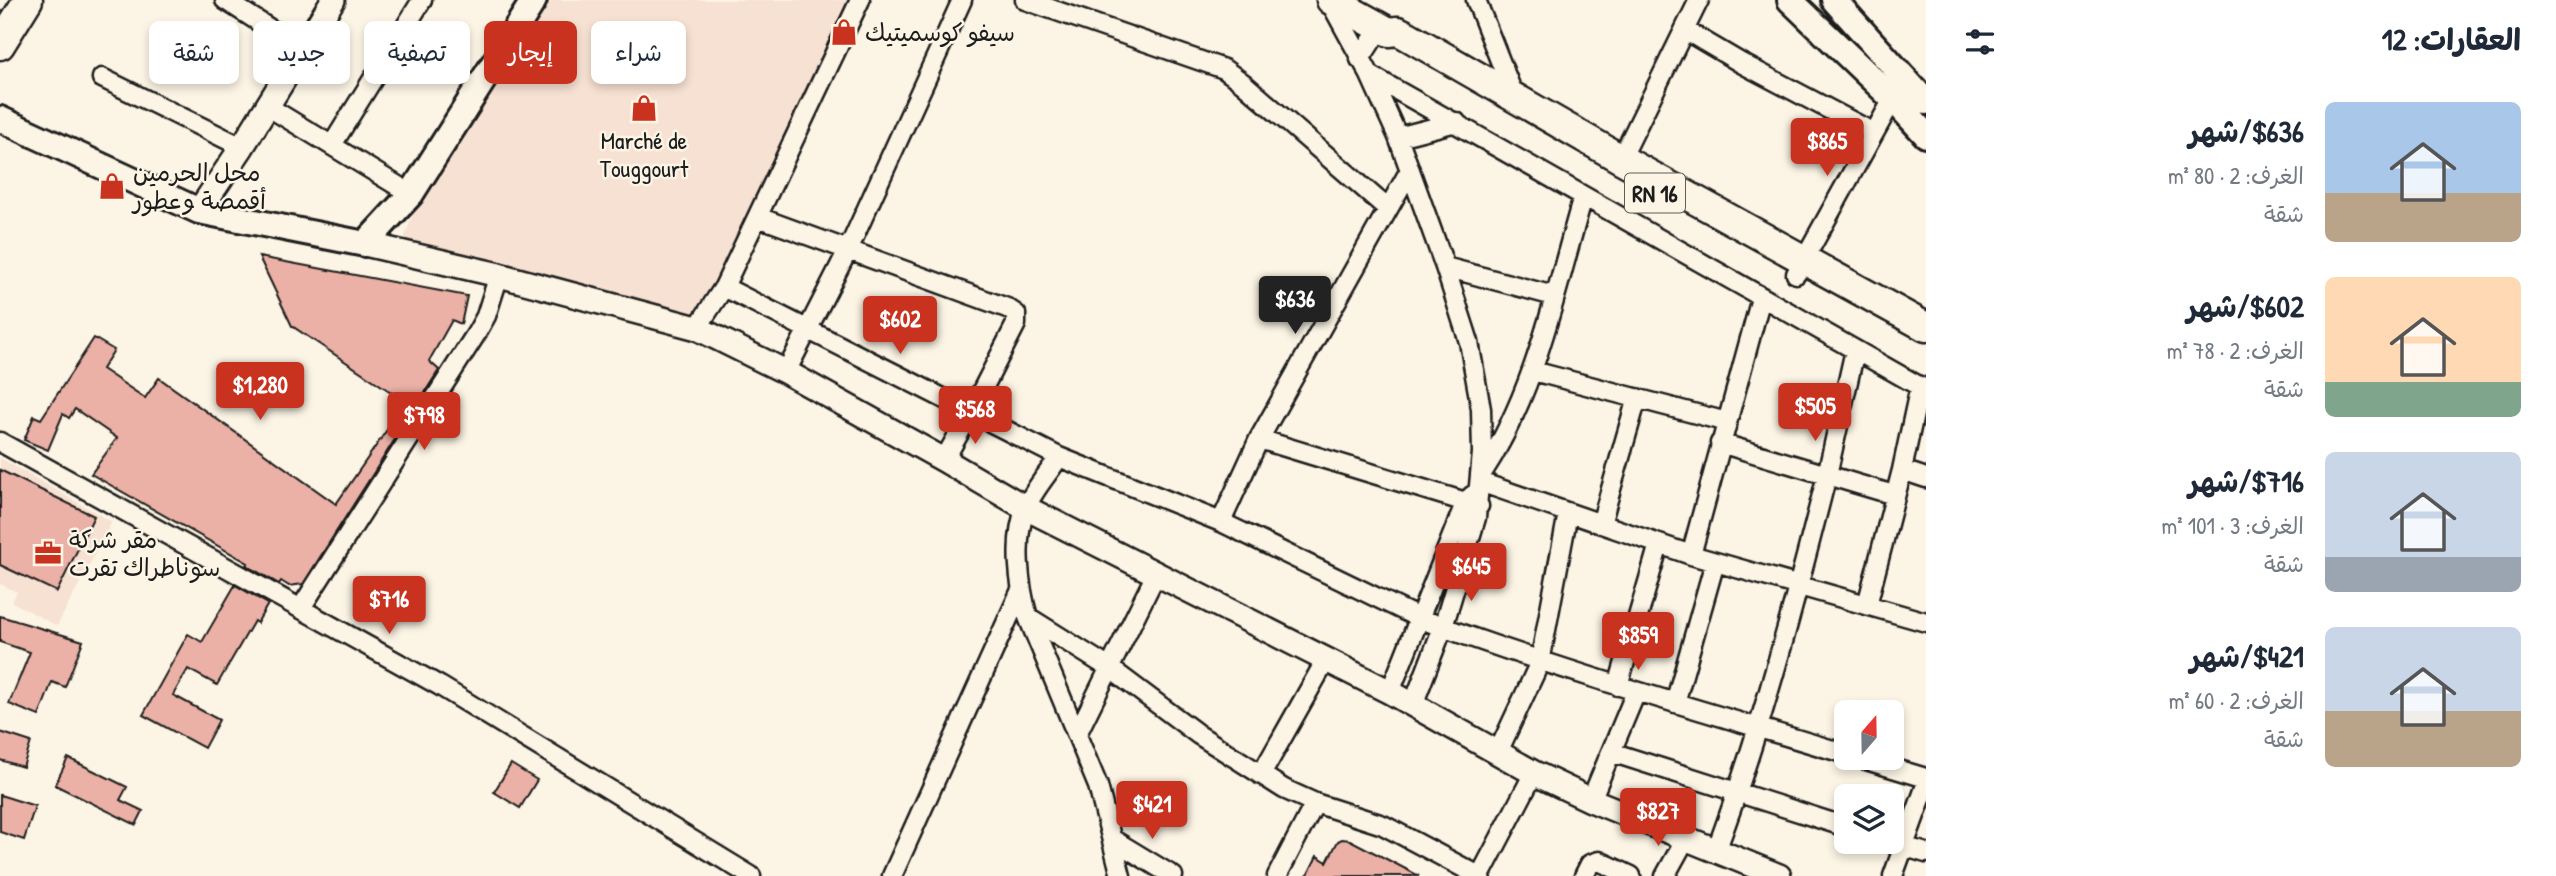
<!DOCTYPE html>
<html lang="ar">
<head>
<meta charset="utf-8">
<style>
	:root { --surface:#fff; --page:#f2f2f3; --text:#1f2937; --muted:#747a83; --accent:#c8321e }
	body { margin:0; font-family:"Patrick Hand","Playpen Sans Arabic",sans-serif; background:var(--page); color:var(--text); direction:rtl; height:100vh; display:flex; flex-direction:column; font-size:26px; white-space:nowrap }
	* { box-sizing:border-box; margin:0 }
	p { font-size:23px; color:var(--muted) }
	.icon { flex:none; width:38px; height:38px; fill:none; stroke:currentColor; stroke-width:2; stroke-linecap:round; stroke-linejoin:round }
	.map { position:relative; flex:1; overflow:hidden; direction:ltr }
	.details { display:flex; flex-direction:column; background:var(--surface); width:630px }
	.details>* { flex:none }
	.top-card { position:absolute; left:21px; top:21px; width:665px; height:63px; direction:rtl; display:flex; gap:14px }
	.needle { width:46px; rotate:20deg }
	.tools { position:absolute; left:1834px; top:700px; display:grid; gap:14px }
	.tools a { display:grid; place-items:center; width:70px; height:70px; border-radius:10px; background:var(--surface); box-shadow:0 4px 10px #0003; font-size:35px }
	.price { position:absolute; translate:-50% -60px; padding:0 16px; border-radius:7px; background:var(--accent); color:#fff; font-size:23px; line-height:46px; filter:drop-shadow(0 2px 4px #0008) }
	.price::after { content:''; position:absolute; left:50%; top:42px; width:21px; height:16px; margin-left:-10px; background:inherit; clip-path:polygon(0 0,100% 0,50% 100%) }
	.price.active { background:#222; color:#fff }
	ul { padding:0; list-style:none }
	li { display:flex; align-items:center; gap:21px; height:175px; padding:0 35px }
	li span { display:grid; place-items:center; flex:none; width:196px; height:140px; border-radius:10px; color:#555 }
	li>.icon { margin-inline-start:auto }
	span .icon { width:84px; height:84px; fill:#fffc; stroke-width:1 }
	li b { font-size:30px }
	h2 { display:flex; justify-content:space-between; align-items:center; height:84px; padding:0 35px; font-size:30px }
	.tag { padding:0 24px; border-radius:10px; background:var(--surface); box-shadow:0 4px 10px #0003; font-size:24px; line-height:63px }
	.tag.active { background:var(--accent); color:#fff }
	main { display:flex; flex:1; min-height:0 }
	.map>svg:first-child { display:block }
</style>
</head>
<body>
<main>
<section class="details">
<h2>العقارات: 12<svg class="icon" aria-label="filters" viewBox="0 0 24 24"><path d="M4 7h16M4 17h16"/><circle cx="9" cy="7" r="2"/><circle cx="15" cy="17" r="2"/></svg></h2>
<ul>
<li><span style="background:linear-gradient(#a9c7e8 65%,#b9a48a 0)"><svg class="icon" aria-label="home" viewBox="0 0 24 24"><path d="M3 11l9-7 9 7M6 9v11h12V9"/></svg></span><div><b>$636/شهر</b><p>الغرف: 2 · 80 m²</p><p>شقة</p></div></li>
<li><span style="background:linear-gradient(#ffd9b3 75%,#7fa58c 0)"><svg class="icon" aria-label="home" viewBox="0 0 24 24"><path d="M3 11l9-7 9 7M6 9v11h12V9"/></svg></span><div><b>$602/شهر</b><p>الغرف: 2 · 78 m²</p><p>شقة</p></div></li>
<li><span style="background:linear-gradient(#c9d6e8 75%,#9aa5b1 0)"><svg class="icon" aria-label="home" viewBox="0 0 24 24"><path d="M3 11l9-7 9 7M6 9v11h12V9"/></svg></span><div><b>$716/شهر</b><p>الغرف: 3 · 101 m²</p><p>شقة</p></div></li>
<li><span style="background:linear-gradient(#c9d6e8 60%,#b9a48a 0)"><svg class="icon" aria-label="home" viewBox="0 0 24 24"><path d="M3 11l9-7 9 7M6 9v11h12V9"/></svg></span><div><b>$421/شهر</b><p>الغرف: 2 · 60 m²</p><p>شقة</p></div></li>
</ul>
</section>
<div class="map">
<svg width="1926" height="876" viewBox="0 0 1926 876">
	<rect width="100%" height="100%" fill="#fcf5e5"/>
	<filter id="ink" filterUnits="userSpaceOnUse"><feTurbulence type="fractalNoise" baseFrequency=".0143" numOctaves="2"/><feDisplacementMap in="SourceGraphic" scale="14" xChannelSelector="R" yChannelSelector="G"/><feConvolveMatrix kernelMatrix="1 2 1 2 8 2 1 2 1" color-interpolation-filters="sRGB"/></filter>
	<g filter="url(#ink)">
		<!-- built -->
		<path fill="#f7e1d2" d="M552,0H857L728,273L688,324L400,251L412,216Z
			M0,458L112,522L57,626L12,602L17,592L0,584Z"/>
		<!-- building -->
		<path fill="#ebb1a6" stroke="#1c1c1c" stroke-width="2" d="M259,257L467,296L461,324L452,320L429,361L439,370L303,584L289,586L281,581L279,584L246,565L248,563L91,474L117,438L75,409L69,418L63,414L48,450L24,440L34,416L41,419L94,338L114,350L102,369L145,398L159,378L336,504L406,402L292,326Z
			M0,470L94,516L57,592L0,565Z
			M235,585L268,604L257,623L254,621L217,685L188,669L173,695L219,720L204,748L143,715L188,634L202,642Z
			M0,616L83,641L65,687L52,682L39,716L9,704L30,652L0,642Z
			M0,732L31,742L23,767L0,760Z
			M68,758L127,787L120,800L143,811L136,825L55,785Z
			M511,764L537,780L520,808L494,792Z
			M0,795L35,806L24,840L0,832Z
			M1342,839L1350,840L1419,876H1307L1317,856L1327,862L1338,841Z"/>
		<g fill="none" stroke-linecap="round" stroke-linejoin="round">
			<defs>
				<path id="minor" d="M225,0L303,50
					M1025,0L1224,69L1243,83L1388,209
					M1329,0L1370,75L1926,390
					M1476,0L1514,96
					M1685,30L1741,63L1874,133
					M1360,59L1380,28
					M1370,75L1398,137L1445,267L1469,342L1481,409L1482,453L1476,518L1443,627L1413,705
					M102,78L242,147
					M267,106L411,194
					M1398,137L1456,122
					M332,145L422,0
					M1621,159L1699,0
					M758,217L1007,308L1016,314V324L971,412L944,460
					M1445,267L1554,296
					M1796,274L1893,99
					M724,287L1059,457
					M697,328L724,287L860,0
					M1533,371L1727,422
					M786,372L848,250L962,0
					M1259,439L1479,506
					M0,442L440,686L751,876
					M1720,443L1827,475L1855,350
					M1902,470L1926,478
					M1481,475C1536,392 1555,292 1583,197
					M1480,482L1691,555L1926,622
					M1221,522L1259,439L1410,170
					M1601,524L1637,398
					M1691,555L1761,298
					M1867,605L1902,470L1920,386
					M301,608L476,334L486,316L499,275
					M1028,617L1111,669L1199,735L1284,789L1315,803L1383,825L1479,876
					M1618,686L1659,544
					M1390,692L1466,501L1473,495
					M1675,703L1715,562
					M1078,732L1156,574
					M1498,752L1540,662L1568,513
					M1611,752L1846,827
					M1859,758L1926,778
					M1261,775L1326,660
					M1591,800L1636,692
					M1112,839L1173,876
					M1889,842L1926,853
					M1716,851C1762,728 1795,601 1827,475L1894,495
					M892,876L1021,590
					M1121,876L1098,786L1028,617C1019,586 1013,539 1026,508C1033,490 1049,473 1059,457L1221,522L1421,619C1560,671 1704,711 1846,754
					M1277,876L1315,803
					M1480,876L1534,773
					M1584,876L1590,864L1599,861L1631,876
					M1665,876L1686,838
					M1893,876L1926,785"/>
				<path id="tertiary" d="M199,211L242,147L333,0
					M365,244L499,275L697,328L786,372L944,460L1026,508L1390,692L1534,773L1591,800L1779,876"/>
				<path id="secondary" d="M1790,0L1893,99L1926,135
					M1834,0L1926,102
					M0,119L199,211L365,244L411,194L534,0"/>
				<path id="primary" d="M1331,0L1389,32L1398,31L1406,35L1621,159L1926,327
					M0,45L28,0"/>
			</defs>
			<!-- minor casing -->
			<use href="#minor" stroke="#1c1c1c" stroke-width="23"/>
			<!-- tertiary casing -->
			<use href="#tertiary" stroke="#1c1c1c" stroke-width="28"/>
			<!-- secondary casing -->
			<use href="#secondary" stroke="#1c1c1c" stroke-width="30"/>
			<!-- primary casing -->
			<use href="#primary" stroke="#1c1c1c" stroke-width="33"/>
			<!-- minor -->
			<use href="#minor" stroke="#fcf5e5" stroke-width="18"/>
			<!-- tertiary -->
			<use href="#tertiary" stroke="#fcf5e5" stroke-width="23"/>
			<!-- secondary -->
			<use href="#secondary" stroke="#fcf5e5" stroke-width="24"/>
			<!-- primary -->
			<use href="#primary" stroke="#fcf5e5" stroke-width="28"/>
		</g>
	</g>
	<!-- icons -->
	<defs>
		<symbol id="shop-bare" viewBox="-9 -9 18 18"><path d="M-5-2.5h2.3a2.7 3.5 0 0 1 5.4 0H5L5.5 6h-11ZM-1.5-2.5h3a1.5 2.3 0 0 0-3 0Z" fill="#c8321e" stroke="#fcf5e5" stroke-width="2.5" paint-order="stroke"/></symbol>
		<symbol id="office-bare" viewBox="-9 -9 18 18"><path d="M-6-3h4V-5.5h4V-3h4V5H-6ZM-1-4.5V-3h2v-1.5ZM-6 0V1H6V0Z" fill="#c8321e" stroke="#fcf5e5" stroke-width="2.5" paint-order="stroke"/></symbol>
	</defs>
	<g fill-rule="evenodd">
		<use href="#shop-bare" x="825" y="13" width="38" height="38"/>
		<use href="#shop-bare" x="625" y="89" width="38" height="38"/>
		<use href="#shop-bare" x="93" y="167" width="38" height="38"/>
		<use href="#office-bare" x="29" y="534" width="38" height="38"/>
	</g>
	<g text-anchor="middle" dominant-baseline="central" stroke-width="5" stroke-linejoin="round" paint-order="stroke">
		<!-- shield labels -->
		<rect fill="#fcf5e5" stroke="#5f5d58" stroke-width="2" x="1625" y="173.5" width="60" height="39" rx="5"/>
		<g font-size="23" font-weight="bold" fill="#1c1c1c">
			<text x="1655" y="193">RN 16</text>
		</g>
		<!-- poi labels -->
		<g font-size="24" fill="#1c1c1c" stroke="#fcf5e5" text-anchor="start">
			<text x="865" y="32">سيفو كوسميتيك</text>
			<text x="644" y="140" text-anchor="middle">Marché de<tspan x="644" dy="28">Touggourt</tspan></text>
			<text x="133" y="172">محل الحرمين<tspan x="133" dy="28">أقمصة وعطور</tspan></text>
			<text x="69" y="539">مقر شركة<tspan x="69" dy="28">سوناطراك تقرت</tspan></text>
		</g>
	</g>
</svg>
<div class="tools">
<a><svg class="needle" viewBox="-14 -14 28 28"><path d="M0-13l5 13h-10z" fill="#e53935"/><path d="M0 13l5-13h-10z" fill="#747a83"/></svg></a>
<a><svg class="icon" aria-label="layers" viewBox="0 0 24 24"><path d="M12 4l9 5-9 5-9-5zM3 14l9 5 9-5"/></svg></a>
</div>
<b class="price" style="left:1827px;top:178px">$865</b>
<b class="price active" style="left:1295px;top:336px">$636</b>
<b class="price" style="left:900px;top:356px">$602</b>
<b class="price" style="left:260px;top:422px">$1,280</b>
<b class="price" style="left:1815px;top:443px">$505</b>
<b class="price" style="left:975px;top:446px">$568</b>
<b class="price" style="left:424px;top:452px">$798</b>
<b class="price" style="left:1471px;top:603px">$645</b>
<b class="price" style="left:389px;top:636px">$716</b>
<b class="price" style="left:1638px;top:672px">$859</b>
<b class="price" style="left:1152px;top:841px">$421</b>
<b class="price" style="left:1658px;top:848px">$827</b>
<div class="top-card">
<a class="tag">شراء</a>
<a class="tag active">إيجار</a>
<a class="tag">تصفية</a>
<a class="tag">جديد</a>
<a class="tag">شقة</a>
</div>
</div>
</main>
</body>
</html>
